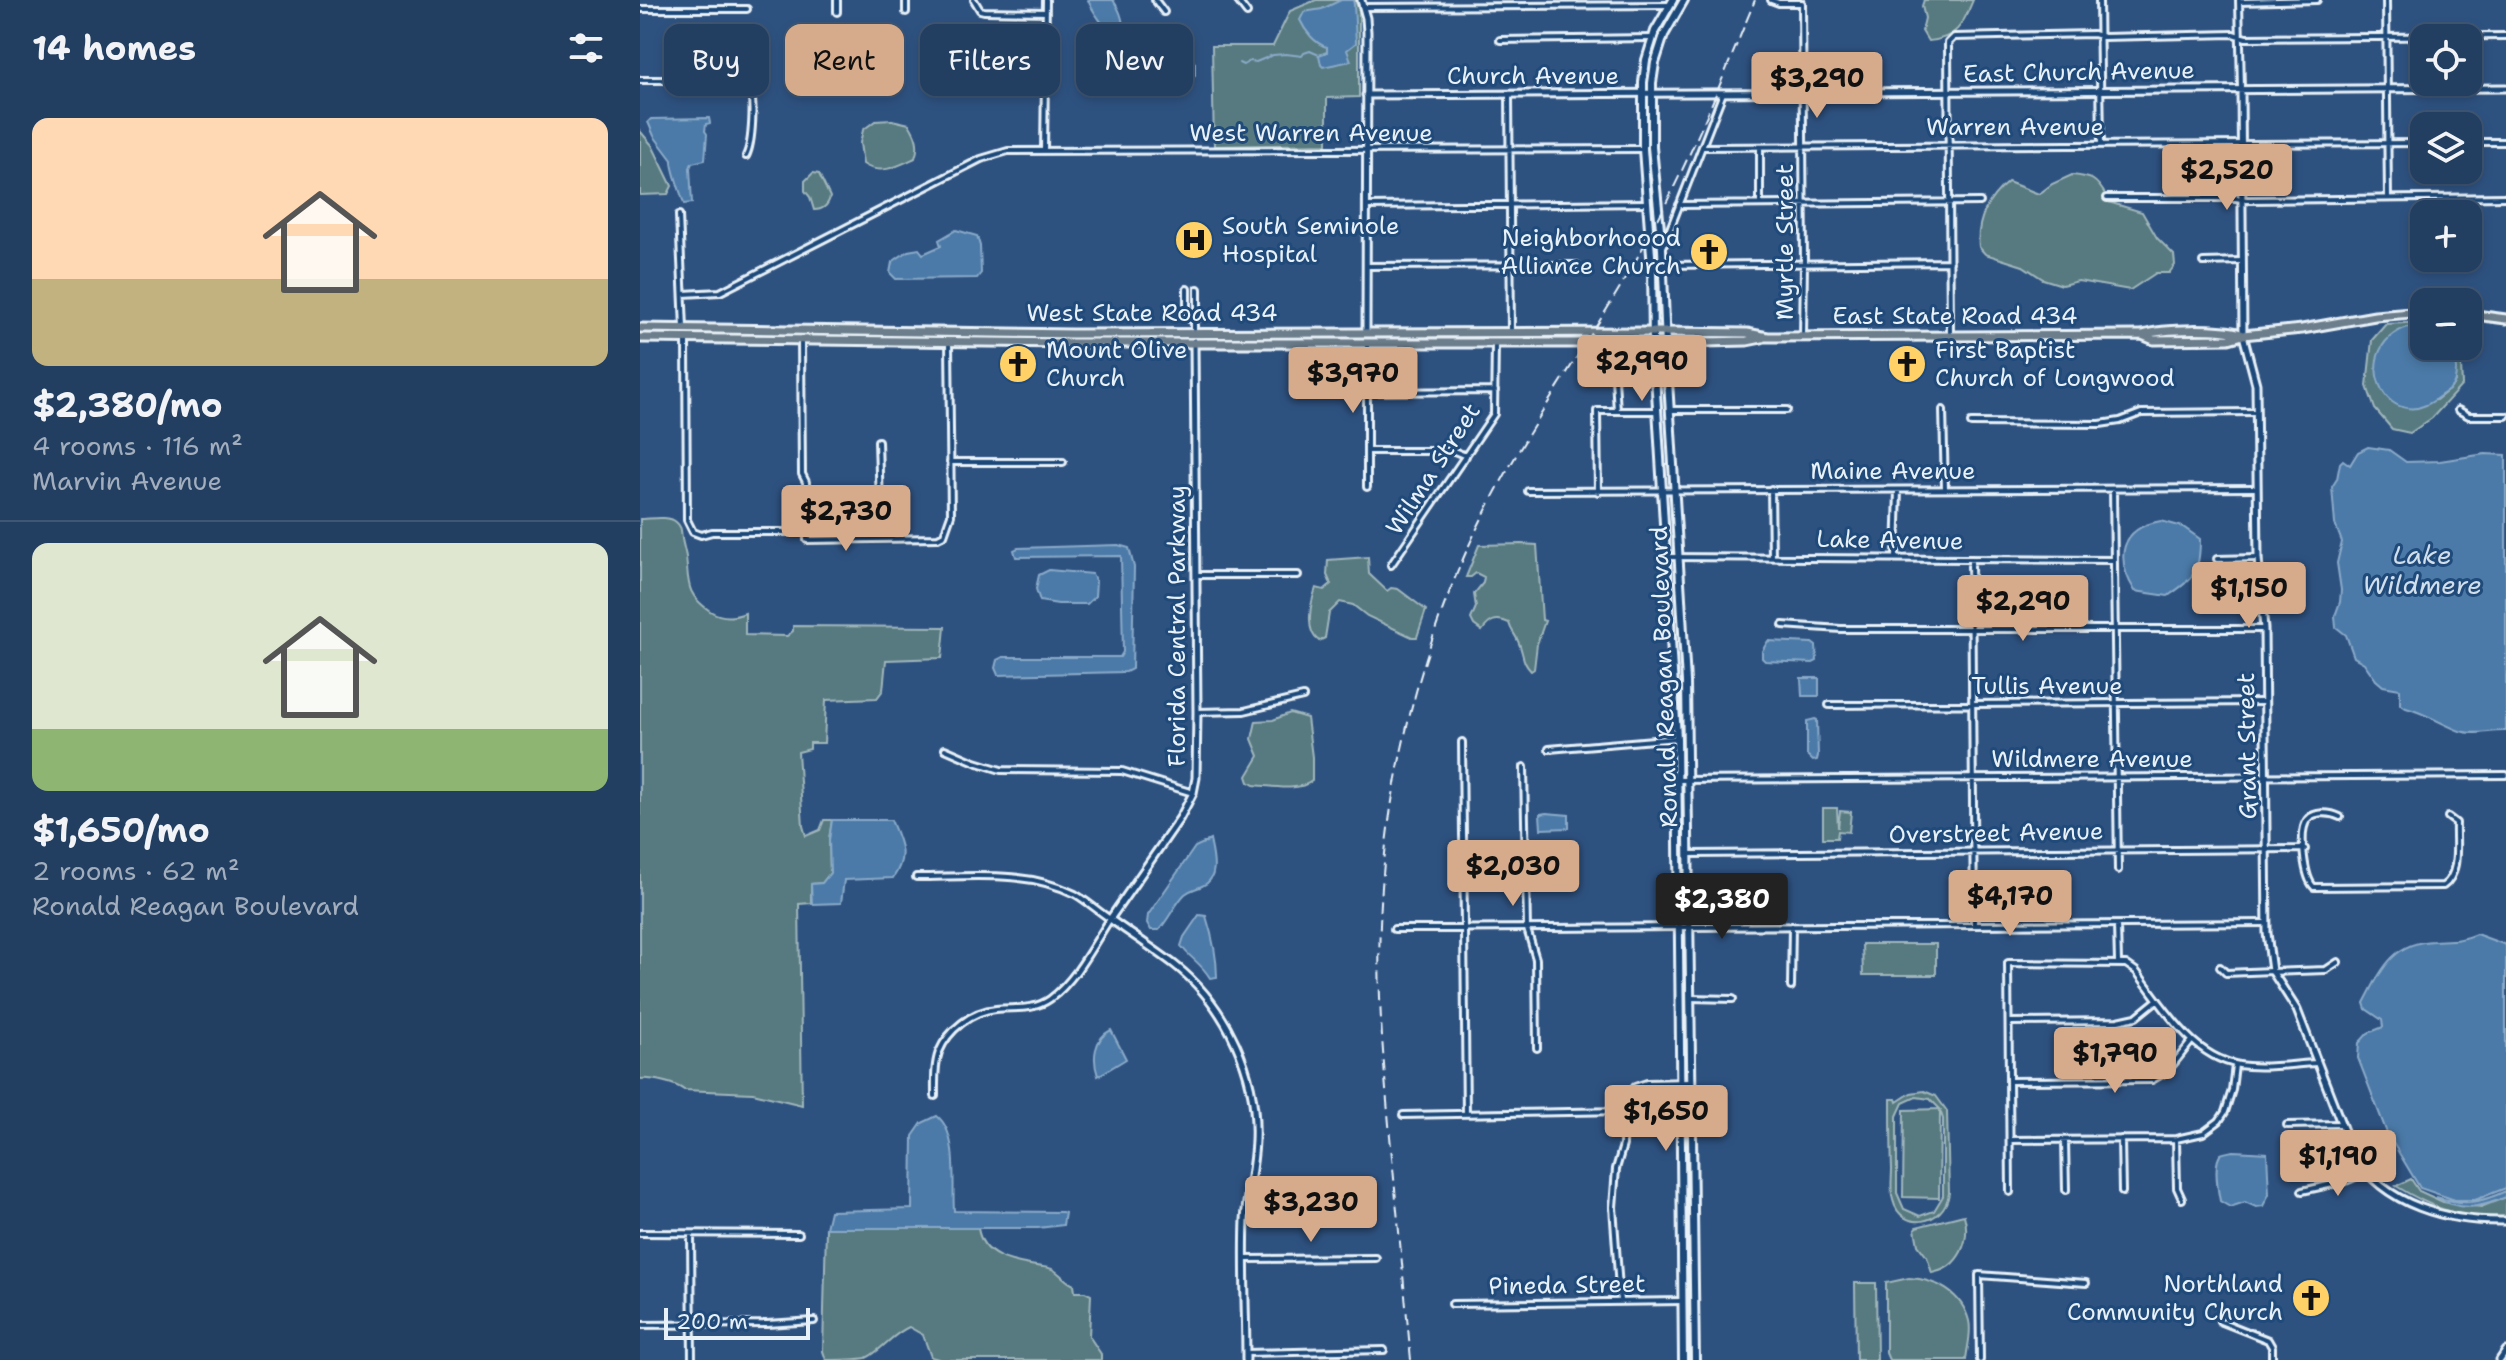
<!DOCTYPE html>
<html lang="en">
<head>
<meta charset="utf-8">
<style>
	:root { --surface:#223e60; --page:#2a4566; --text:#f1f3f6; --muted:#a2aebd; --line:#3f5775; --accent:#d6ab8b }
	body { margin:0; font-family:"Shantell Sans",sans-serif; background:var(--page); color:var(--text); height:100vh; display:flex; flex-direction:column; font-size:30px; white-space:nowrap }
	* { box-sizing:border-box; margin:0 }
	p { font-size:26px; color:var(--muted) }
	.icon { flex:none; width:44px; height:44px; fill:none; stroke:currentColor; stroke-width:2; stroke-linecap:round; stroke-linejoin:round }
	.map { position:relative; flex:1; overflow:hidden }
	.side { display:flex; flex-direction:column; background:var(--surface); width:640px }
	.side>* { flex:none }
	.banner { position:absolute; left:24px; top:24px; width:760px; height:72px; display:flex; gap:16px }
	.buttons { position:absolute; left:1770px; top:24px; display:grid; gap:16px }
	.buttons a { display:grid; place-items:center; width:72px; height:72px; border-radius:16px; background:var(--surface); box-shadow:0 4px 12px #0003,0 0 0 2px var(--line); font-size:40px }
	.scale { position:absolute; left:24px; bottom:20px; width:146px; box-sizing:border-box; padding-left:8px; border:4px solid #e8f1f8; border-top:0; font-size:22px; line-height:28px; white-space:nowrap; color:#e8f1f8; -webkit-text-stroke:6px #1f4a7a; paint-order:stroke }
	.price { position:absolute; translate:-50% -68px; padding:0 18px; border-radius:8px; background:var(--accent); color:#111; font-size:26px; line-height:52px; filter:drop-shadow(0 2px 4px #0008) }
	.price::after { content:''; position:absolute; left:50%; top:48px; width:24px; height:18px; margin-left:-12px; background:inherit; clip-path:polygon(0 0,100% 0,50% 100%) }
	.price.on { background:#222; color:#fff }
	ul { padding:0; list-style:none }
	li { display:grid; align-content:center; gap:16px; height:424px; padding:0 32px }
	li+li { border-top:2px solid var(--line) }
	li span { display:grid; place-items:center; height:248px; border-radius:16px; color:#555 }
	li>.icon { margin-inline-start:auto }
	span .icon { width:144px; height:144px; fill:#fffc; stroke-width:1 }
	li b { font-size:34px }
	h2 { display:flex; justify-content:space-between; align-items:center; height:96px; padding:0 32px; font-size:34px }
	.pill { padding:0 28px; border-radius:16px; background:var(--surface); box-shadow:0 4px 12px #0003,0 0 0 2px var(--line); font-size:28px; line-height:72px }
	.pill.on { background:var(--accent); color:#111 }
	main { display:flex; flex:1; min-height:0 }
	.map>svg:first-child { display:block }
</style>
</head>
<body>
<main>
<section class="side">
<h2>14 homes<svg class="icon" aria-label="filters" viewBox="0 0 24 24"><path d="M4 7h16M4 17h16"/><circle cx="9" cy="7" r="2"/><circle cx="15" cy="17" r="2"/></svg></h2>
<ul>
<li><span style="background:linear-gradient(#ffd9b3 65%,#c2b280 0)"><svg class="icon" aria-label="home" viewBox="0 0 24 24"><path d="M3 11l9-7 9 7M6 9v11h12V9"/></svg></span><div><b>$2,380/mo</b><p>4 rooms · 116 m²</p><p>Marvin Avenue</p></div></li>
<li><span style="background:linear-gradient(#dfe7d0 75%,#8fb573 0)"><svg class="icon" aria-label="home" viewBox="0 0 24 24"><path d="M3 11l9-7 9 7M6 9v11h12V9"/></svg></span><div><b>$1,650/mo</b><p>2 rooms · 62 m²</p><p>Ronald Reagan Boulevard</p></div></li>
</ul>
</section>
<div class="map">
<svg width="1866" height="1360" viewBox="0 0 1866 1360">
	<rect width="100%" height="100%" fill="#2e5280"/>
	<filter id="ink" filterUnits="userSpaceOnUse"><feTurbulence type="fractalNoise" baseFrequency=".0125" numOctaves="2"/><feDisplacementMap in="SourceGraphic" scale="16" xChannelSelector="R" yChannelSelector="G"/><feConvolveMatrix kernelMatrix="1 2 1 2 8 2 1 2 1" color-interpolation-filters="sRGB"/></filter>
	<g filter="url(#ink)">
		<!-- green -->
		<path fill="#577a7f" stroke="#a0b6bc" stroke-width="2" fill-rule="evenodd" d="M676,0H715L719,11V97L687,98V144L574,146L572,46H633L650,11Z
			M1284,0H1333C1323,25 1316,39 1288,41L1282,31L1285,18L1282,6Z
			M252,120L269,124C276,135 280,145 275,158C258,166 240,176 223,164L220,143L223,130L235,121Z
			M0,131L12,145L32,186L28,194L0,195Z
			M173,173L179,174L190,197C188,206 183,210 174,210L170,197L165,191V181Z
			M1432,175C1451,177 1456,178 1466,196L1465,201L1502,212L1517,238L1534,255L1535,265L1529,273H1516L1490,290L1438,281L1422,285L1403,279L1383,266L1345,254L1339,247C1336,221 1348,198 1368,182L1399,194L1412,184Z
			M1784,322V325H1775L1796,400L1811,388L1815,381L1813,346H1820L1822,385L1792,418L1770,433L1752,429L1735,409L1727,386L1732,340L1746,324Z
			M0,519C10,519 29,515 36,522C42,527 41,531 42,539C43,545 45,551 46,557C49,582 45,594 70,611C81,618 93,618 105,613V635L147,636L153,631V626L305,627L302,658L246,660L243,690L237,698L186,700L184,743H170V749L158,752L163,826L166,836L180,830L184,820H192L189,839L190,873L182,883L171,884V903L159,904L162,1105L113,1093L44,1090C35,1083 12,1078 0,1079Z
			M881,544L897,545L902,620L905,621L897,644L894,669L891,671C881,661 884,653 878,641C875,634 871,631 869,623C856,617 850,620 842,631L834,625L831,619L836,607L834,594L843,583L844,577L836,573L831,577H826L839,545Z
			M728,557L729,574L747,591L751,588L758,589L786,610L777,637H772L727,616L713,605L700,602L689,613L685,638L679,641C664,631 671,602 676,588L684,590L691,584L687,575L688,560Z
			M650,713L667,718L672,757V781C658,792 631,786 614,785L609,782L607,776L619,756L612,739L616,721L633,720Z
			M1183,808H1197L1198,828L1200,811L1211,812L1209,832L1198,831L1197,838H1183Z
			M1222,944H1296V975H1223Z
			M1284,1091L1296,1096L1307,1111L1309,1193C1305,1225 1261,1233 1253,1200C1250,1190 1252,1179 1252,1169C1251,1145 1251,1122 1251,1099H1256L1257,1102L1271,1093ZM1276,1097L1290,1099L1300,1109L1264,1110L1263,1197L1299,1198L1300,1110L1303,1119V1196L1294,1211L1280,1216L1264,1209L1257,1193V1116L1263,1103Z
			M1771,1179L1779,1191L1803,1202L1841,1207L1866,1197V1218C1822,1219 1793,1209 1756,1186Z
			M1324,1215C1331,1240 1320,1268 1292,1273L1287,1257L1278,1245L1275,1229L1276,1227Z
			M186,1228H338C342,1257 371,1262 396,1266C401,1267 410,1267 414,1270C422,1275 425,1281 434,1285L435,1292H445L451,1295L449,1336L461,1354V1360H302L291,1357L283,1335L269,1327C252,1334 239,1353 226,1358C214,1360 199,1360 186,1360L183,1351Z
			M1269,1278C1295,1279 1322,1293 1329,1321C1332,1334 1327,1347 1326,1360H1249L1246,1353V1283Z
			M1215,1283H1236L1237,1360H1216Z"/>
		<!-- water -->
		<path fill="#4c7aa8" stroke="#8aaac8" stroke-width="2" d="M448,0H473C480,10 487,26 480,38L470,37C464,23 453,14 448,0Z
			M701,0H713L714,4L716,43L707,50L711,61L683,67L681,65L679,55L687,52V47C675,44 665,31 660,20L664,12L682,9Z
			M532,55L548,56L555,63V75L550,82L541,81L528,74L517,78L512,84L505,79V70L515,61Z
			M69,118L70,123L66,124L65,131L67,134L65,160L52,163L50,168L52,203L44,204C41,193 31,168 32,160L14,136L8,122L11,119Z
			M316,230L337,236L340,246L341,273L337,278L256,279L250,273L252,262L268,251L279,249L283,254L301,246L299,240Z
			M1775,325H1784V346H1813C1815,358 1820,379 1810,389C1807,392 1803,393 1800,396C1745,443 1702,342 1775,325Z
			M1728,447L1749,450L1766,462L1800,461L1845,454L1866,455V731C1851,730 1834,736 1820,731C1802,724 1785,713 1766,708L1760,704V689L1743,686L1736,680L1724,663L1714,657L1706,635L1696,627L1695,616L1700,602L1701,590L1697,563L1702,542L1695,524L1692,487L1697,479L1700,463L1703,460L1710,465L1718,452Z
			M1521,521L1543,527L1560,539C1560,573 1555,577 1528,596L1495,591C1475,559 1479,528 1521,521Z
			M478,545L489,548L494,567L492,669L486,672L358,675L355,668L357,660L363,657H480L483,652L481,556L376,557L374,550L378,548Z
			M409,570L452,574L456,582L455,596L447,604H418L400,601L396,589L399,575Z
			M1128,641L1172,643L1176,646L1177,661L1173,663L1125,661L1122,658V651Z
			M1161,678H1179V696H1162Z
			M1175,719L1177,720L1178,756L1177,760L1173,761L1167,755V721Z
			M906,813L929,815V828L901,829L900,814Z
			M192,820H251C261,844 268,856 253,878L204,880L201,903L172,904L171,884L182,883L190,873L189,840Z
			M570,840C573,855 580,879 562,886C556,889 551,889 545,894C535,904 529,919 519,930H511L507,923L508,915L555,847Z
			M559,915L566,916C572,935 577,957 577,977L570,978C561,963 551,959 541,946L544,937Z
			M1836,934L1866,945V1188L1835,1200H1815L1780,1188L1747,1133L1718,1058L1719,1043L1728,1033L1743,1027L1742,1020L1726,1009L1724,1003C1741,971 1752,942 1794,941C1810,940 1821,941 1836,934Z
			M471,1030L486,1059L458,1076C452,1058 454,1039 471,1030Z
			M297,1116C319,1133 312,1185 314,1211L422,1212L425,1213L423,1225L398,1228H186L190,1211L272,1209L273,1136L282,1123Z
			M1594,1151L1627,1153L1629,1194L1623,1206L1616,1207L1605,1202L1590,1207L1580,1201C1578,1191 1573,1162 1581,1154C1583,1153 1592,1151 1594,1151Z
			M715,1185L723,1190V1216L627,1220L621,1216L622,1197L625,1192Z
			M1866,1191V1197C1842,1207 1821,1213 1796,1197C1826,1206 1839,1203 1866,1191Z"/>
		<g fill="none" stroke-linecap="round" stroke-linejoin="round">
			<!-- stream -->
			<path stroke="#8aaac8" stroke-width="2" d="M599,63L603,65L610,61L616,62L633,55L646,54L662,56L664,53L670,51L679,55"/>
			<defs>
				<path id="minor" d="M266,0V12
					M334,0L340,10L344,11L406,12
					M515,0L524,12
					M597,0L607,13
					M1131,0L1139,3H1162L1164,263L1163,337
					M1459,0L1461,145
					M1599,0L1601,89
					M1746,0L1748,198
					M1599,2L1677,0
					M724,7L1030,5
					M0,9H107
					M197,12V0
					M860,40L1012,38
					M0,80H97C101,81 105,82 108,86C116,96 112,145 106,156
					M869,95L871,332
					M1828,142H1866
					M1063,147L1784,143
					M1120,147V204
					M404,151L406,0
					M1467,198H1596L1607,200L1866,197
					M1039,205L1340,202
					M727,206L1006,203
					M39,215L44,328
					M1023,247L1083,93
					M1563,262L1602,261
					M1023,265L1310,262
					M726,266L937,265
					M547,289V318L554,321
					M43,294L80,292L341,159L368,151L1003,149
					M554,333V321L558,318V289
					M1310,335L1308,43L1314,37L1453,34L1464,37L1593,34L1606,38L1866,36
					M46,340L47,520L53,532L61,535L72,532H167
					M161,341L162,474L166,482L167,540L298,538L304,535L311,515L309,342
					M967,344L968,352L974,363L977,411
					M727,392L855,391
					M1029,410H1147
					M1303,410L1305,489
					M1818,410L1829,416H1866
					M1331,423L1460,424L1480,421L1501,413L1616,412
					M238,441L241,538
					M727,451H814L826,456
					M310,462H423
					M727,487V344
					M1131,489L1132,557
					M1473,489L1478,870
					M888,491L1617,488
					M958,492L957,411H1018
					M1027,557L1473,560
					M1256,557L1258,490
					M1331,559L1334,925
					M1577,559L1618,558
					M751,565L854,414L855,344
					M556,575H658
					M1143,625L1201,629H1624
					M1189,705L1625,702
					M557,712L604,711L663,697
					M822,742L826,1114
					M305,749L335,762L361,770L482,771L553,793
					M909,749L1037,738
					M884,767L887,929L896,959L897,1048
					M1037,780L1866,775
					M1700,817C1690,812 1670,810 1665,824C1660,836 1664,878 1674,887L1803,886C1821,874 1815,842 1816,823L1808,817
					M1048,854L1665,849
					M276,877C328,877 386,869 435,894C447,901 458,911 470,919C453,945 436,980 410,999C393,1011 375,1007 356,1009C332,1011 308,1030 299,1052C294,1066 295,1082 295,1096
					M1477,925L1478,962
					M754,929L1627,923
					M1580,967L1586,973L1632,971
					M1632,972L1686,970L1698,962
					M1151,987L1152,926
					M1050,998L1093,999
					M1370,1022L1478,1021L1496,1017L1517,1000
					M1370,1081L1512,1080L1528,1071L1551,1042
					M763,1115L983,1111
					M1647,1125L1701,1124
					M1481,1139L1482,1192
					M1536,1139L1537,1188L1542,1199
					M1370,1140L1536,1139L1563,1133L1579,1121L1585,1112L1592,1090L1595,1065
					M1425,1141L1426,1190
					M1662,1191L1706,1181L1725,1173
					M1370,1192L1368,963L1486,964L1496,971C1526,1009 1554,1062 1608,1066C1630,1068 1654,1064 1677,1063
					M0,1233L159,1234
					M51,1234L52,1360
					M605,1259L736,1258
					M980,1302L973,1207L976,1169L983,1145L984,1104L995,1087L1007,1083L1051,1082
					M812,1304L1042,1301
					M1580,1321L1628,1340L1632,1347V1360
					M0,1325L127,1324L174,1321
					M606,1353L744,1350
					M1340,1360L1339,1275L1446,1283"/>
				<path id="tertiary" d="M721,0L726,18L727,32L726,333
					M1601,89L1603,335L1616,384L1618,558L1624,629L1627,933L1632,971L1657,1010L1713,1154C1745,1206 1808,1222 1866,1221
					M726,95L1866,88
					M554,341L557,712L556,778L553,793L540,818L470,919C491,934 514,949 535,965C587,1006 618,1075 615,1141C614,1168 607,1193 605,1220C603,1266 606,1314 606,1360
					M1860,1360L1866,1351"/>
				<path id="secondary" d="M1033,0L1015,31L1006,60L1003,82V149L1012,268L1013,342L1037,738L1043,1360
					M1044,0L1024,35L1015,63L1012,83V147L1022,249L1026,347L1046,682L1055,1360
					M1010,380L1011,367L1015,362"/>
				<path id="primary" d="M1828,314L1866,319
					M0,328L432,334L1025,332L1107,333L1128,337L1502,335L1514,340L1589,339L1603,335L1662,329L1735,316L1784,312
					M1503,335C1524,328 1580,328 1601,334
					M0,338L431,343H1025L1107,341L1122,338"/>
			</defs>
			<!-- minor casing -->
			<use href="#minor" stroke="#e8f1f8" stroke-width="10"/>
			<!-- tertiary casing -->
			<use href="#tertiary" stroke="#e8f1f8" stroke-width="11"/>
			<!-- secondary casing -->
			<use href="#secondary" stroke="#e8f1f8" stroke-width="12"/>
			<!-- primary casing -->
			<use href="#primary" stroke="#e8f1f8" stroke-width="13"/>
			<!-- minor -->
			<use href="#minor" stroke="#1f4a7a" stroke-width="4"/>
			<!-- tertiary -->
			<use href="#tertiary" stroke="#1f4a7a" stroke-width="5"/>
			<!-- secondary -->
			<use href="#secondary" stroke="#1f4a7a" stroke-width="6"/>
			<!-- primary -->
			<use href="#primary" stroke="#6c7d8b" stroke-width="7"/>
			<!-- rail -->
			<path stroke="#e8f1f8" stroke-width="2" stroke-dasharray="12 6" stroke-linecap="butt" d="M771,1360C764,1285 757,1210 750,1136C744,1066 737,996 740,925C744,800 773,674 823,559C869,452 940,359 997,258C1044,175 1079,87 1115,0"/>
		</g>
	</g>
	<!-- icons -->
	<defs>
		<symbol id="hospital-disc" viewBox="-11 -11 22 22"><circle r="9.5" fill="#ffd166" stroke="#1f4a7a"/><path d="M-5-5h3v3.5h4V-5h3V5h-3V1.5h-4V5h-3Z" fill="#111"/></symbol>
		<symbol id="church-disc" viewBox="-11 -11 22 22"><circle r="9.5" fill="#ffd166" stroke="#1f4a7a"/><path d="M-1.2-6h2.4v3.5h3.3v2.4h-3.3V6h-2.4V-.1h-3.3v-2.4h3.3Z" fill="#111"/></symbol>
	</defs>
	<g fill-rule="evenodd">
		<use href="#hospital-disc" x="532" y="218" width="44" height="44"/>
		<use href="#church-disc" x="1047" y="230" width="44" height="44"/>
		<use href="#church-disc" x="356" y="342" width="44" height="44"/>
		<use href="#church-disc" x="1245" y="342" width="44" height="44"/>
		<use href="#church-disc" x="1649" y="1276" width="44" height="44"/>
	</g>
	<g text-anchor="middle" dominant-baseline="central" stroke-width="6" stroke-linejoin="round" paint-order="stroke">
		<!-- street labels -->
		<g font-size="24" fill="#e8f1f8" stroke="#1f4a7a">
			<text transform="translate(1439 72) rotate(-1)">East Church Avenue</text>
			<text x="893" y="76">Church Avenue</text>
			<text x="1375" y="127">Warren Avenue</text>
			<text x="671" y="133">West Warren Avenue</text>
			<text transform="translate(1145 242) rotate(-90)">Myrtle Street</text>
			<text x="512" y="313">West State Road 434</text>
			<text x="1315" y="316">East State Road 434</text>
			<text transform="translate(793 469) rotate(-57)">Wilma Street</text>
			<text x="1253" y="471">Maine Avenue</text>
			<text transform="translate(1250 540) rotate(1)">Lake Avenue</text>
			<text transform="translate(537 626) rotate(-90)">Florida Central Parkway</text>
			<text transform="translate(1024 677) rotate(-92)">Ronald Reagan Boulevard</text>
			<text x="1407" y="686">Tullis Avenue</text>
			<text transform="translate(1607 746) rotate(-91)">Grant Street</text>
			<text x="1452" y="759">Wildmere Avenue</text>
			<text transform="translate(1356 833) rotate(-1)">Overstreet Avenue</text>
			<text transform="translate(927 1285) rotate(-1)">Pineda Street</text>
		</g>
		<!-- poi labels -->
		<g font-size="24" fill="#e8f1f8" stroke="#1f4a7a" text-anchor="start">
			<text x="582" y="226">South Seminole<tspan x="582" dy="28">Hospital</tspan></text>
			<text x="1041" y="238" text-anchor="end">Neighborhoood<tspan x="1041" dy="28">Alliance Church</tspan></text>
			<text x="406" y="350">Mount Olive<tspan x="406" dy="28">Church</tspan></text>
			<text x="1295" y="350">First Baptist<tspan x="1295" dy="28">Church of Longwood</tspan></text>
			<text x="1643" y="1284" text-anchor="end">Northland<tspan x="1643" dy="28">Community Church</tspan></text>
		</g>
		<!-- water labels -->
		<g font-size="26" font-style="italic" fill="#d1dfec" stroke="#1f4a7a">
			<text x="1782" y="554">Lake<tspan x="1782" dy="30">Wildmere</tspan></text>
		</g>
	</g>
</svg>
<div class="buttons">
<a><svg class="icon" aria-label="locate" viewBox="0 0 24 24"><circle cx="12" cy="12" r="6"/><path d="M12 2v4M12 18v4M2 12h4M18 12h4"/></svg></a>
<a><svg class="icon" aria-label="layers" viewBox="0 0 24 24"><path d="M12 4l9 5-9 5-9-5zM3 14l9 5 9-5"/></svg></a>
<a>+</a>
<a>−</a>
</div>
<div class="scale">200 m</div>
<b class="price" style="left:1177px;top:120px">$3,290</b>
<b class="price" style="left:1587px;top:212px">$2,520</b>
<b class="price" style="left:1002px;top:403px">$2,990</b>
<b class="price" style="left:713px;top:415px">$3,970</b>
<b class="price" style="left:206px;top:553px">$2,730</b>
<b class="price" style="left:1609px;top:630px">$1,150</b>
<b class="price" style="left:1383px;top:643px">$2,290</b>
<b class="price" style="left:873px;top:908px">$2,030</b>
<b class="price" style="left:1370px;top:938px">$4,170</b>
<b class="price on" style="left:1082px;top:941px">$2,380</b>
<b class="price" style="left:1475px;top:1095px">$1,790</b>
<b class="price" style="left:1026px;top:1153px">$1,650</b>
<b class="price" style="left:1698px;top:1198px">$1,190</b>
<b class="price" style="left:671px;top:1244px">$3,230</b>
<div class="banner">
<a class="pill">Buy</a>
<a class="pill on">Rent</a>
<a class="pill">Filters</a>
<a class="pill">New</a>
</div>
</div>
</main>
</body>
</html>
